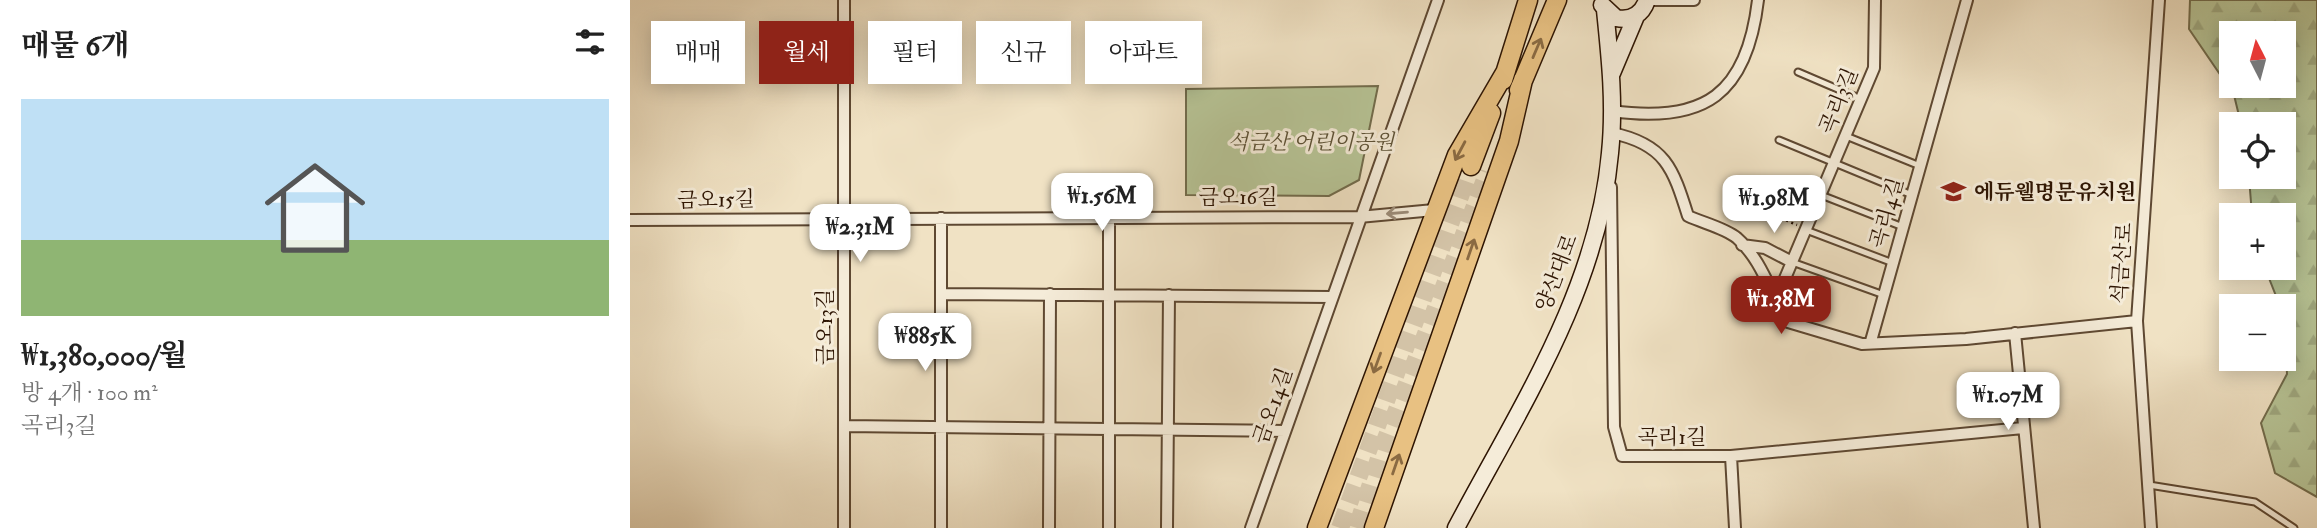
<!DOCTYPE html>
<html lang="ko">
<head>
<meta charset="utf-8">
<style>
	:root { --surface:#fff; --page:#f2f2f2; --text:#222; --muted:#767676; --accent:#8f2418 }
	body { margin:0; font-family:"IM FELL Double Pica","Noto Serif KR",serif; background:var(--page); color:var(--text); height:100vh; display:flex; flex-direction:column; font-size:26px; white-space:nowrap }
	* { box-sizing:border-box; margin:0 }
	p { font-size:23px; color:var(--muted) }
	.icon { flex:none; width:38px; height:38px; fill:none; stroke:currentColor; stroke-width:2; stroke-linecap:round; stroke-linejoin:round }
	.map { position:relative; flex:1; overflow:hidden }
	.details { display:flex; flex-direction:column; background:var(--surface); width:630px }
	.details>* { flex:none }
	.hud { position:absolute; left:21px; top:21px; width:665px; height:63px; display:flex; gap:14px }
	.needle { width:46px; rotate:354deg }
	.fabs { position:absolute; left:1589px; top:21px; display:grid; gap:14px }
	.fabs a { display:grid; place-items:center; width:77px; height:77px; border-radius:0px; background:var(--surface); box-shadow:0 4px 18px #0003; font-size:35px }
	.price { position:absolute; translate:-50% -60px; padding:0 16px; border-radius:14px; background:#fff; color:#222; font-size:23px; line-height:46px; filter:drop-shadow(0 2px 4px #0008) }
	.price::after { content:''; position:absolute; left:50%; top:42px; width:21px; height:16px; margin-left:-10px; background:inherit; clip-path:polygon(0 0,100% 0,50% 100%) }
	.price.current { background:var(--accent); color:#fff }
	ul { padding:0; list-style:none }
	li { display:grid; align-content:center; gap:14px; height:371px; padding:0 21px }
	li span { display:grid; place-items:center; height:217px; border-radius:0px; color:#555 }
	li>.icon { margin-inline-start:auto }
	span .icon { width:126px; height:126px; fill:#fffc; stroke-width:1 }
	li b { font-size:30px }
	h2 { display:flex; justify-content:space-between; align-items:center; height:84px; padding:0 21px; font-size:30px }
	.pill { padding:0 24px; border-radius:0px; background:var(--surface); box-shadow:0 4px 18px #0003; font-size:24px; line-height:63px }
	.pill.current { background:var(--accent); color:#fff }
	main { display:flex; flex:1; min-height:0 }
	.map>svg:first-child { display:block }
</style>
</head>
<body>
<main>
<section class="details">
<h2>매물 6개<svg class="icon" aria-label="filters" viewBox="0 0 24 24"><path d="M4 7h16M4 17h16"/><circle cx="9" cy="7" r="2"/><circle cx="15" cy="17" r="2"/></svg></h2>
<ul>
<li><span style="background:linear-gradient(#bfe0f5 65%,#8fb573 0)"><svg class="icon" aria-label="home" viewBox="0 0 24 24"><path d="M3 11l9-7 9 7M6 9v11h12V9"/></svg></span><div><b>₩1,380,000/월</b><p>방 4개 · 100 m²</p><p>곡리3길</p></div></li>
</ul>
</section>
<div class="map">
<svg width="1687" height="528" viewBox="0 0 1687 528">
	<defs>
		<pattern id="forest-firs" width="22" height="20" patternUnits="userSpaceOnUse" patternTransform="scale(1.75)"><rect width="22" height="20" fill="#b7c496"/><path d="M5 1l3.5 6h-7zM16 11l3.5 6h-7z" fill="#9ea880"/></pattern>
	</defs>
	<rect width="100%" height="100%" fill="#f0e2c4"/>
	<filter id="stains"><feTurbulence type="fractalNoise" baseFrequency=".00286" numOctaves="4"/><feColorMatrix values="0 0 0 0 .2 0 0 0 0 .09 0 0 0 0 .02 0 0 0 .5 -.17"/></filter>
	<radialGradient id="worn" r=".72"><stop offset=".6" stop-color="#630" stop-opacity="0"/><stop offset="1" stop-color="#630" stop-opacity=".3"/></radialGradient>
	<!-- forest -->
	<path fill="url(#forest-firs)" stroke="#726c4c" stroke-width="2" fill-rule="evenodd" d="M1560,0H1687V497L1645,473L1631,423L1657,374L1654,306H1650L1635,268H1654V215H1622L1619,177H1654V124H1611L1604,95L1559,29ZM1601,33H1654V86H1601Z"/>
	<!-- park -->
	<path fill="#b7c496" stroke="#726c4c" stroke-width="2" d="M748,86L729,180L699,196L556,195V89Z"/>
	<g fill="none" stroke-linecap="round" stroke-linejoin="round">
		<!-- primary-tunnel -->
		<path stroke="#d3c3a7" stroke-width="18" stroke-dasharray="18 9" stroke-linecap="butt" d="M710,528L841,166
			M727,528L752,449L858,172"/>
		<defs>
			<path id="lane" d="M1168,72L1231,99
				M1216,136L1290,166
				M1149,140L1282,195
				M1191,195L1273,227
				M1176,230L1263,263
				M1162,262L1254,295
				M1519,485L1625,502L1664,528"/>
			<path id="street" d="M214,0V528
				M1017,0H1064
				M982,111C1075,124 1117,94 1128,0
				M982,133C1035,144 1043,168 1058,216C1073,223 1095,228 1107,238C1132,260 1141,295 1158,322L1232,344L1336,339L1507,321
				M981,187L984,427L992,456H1101L1393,428
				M0,220L729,217L804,210
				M1112,245L1135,248L1162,262
				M312,294L701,297
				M1145,302L1244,68L1245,0
				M1385,333L1404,528
				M1241,341L1337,0
				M214,426L655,431
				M1101,456L1105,528
				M311,528V218
				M419,528L420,294
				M479,528V217
				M537,528L539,295
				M621,528L808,0
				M1521,528L1507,321L1529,0"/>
			<path id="secondary" d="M972,5L986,18C1001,21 1012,15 1017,0
				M982,73L1006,16
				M826,528C889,409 968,290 980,153C985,105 980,58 975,10"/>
			<path id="primary" d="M873,80L898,0
				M889,90L927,0
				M841,166L861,113
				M687,528L827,155L876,71
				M744,528L879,141L893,80"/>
		</defs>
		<!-- lane casing -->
		<use href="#lane" stroke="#5e4832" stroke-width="9"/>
		<!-- street casing -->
		<use href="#street" stroke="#5e4832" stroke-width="14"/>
		<!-- secondary casing -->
		<use href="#secondary" stroke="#2d1402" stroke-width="19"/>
		<!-- primary casing -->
		<use href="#primary" stroke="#2d1402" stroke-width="21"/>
		<!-- path -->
		<path stroke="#2d1402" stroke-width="2.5" stroke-dasharray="2 3.5" stroke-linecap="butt" d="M1156,182L1181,191
			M1141,214L1167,225"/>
		<!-- lane -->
		<use href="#lane" stroke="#f5ecd9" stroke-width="5"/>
		<!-- street -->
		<use href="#street" stroke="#f5ecd9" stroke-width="10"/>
		<!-- secondary -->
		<use href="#secondary" stroke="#f5ecd9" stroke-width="16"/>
		<!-- primary -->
		<use href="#primary" stroke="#e8c182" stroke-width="18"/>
	</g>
	<!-- one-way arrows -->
	<defs><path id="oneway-shaft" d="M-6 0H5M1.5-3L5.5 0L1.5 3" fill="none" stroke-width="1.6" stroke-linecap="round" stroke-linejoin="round" transform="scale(1.75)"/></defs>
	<g stroke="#8a6a42">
		<use href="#oneway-shaft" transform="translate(907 48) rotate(-67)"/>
		<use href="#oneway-shaft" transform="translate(830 151) rotate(118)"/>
		<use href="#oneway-shaft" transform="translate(841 249) rotate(-71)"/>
		<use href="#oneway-shaft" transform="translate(747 363) rotate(110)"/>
		<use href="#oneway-shaft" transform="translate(766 464) rotate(-71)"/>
	</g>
	<use stroke="#9b8b78" href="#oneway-shaft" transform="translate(767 213) rotate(175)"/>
	<!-- icons -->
	<defs>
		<symbol id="school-bare" viewBox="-9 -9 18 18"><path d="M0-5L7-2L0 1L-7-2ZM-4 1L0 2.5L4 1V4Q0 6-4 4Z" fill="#8f2418" stroke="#f5ecd9" stroke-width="2.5" paint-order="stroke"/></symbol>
	</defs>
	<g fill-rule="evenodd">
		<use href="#school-bare" x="1306" y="174" width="35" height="35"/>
	</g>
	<g text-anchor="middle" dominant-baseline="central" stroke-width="6" stroke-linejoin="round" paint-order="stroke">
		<!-- street labels -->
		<g font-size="21" fill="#2d1402" stroke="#f5ecd9">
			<text transform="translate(1209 101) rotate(-68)">곡리3길</text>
			<text x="608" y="197">금오16길</text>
			<text transform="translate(86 200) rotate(-1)">금오15길</text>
			<text transform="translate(1257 213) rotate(-74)">곡리4길</text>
			<text transform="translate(1492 263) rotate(-86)">석금산로</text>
			<text transform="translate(927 273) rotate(-69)">양산대로</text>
			<text transform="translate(195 327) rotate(-90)">금오13길</text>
			<text transform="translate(643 406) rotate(-71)">금오14길</text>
			<text x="1042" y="437">곡리1길</text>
		</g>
		<!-- park labels -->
		<g font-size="21" font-style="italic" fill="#5d5236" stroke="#f5ecd9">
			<text x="681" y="142">석금산 어린이공원</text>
		</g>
		<!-- poi labels -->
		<g font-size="21" font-weight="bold" fill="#2d1402" stroke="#f5ecd9" text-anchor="start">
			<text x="1344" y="192">에듀웰명문유치원</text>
		</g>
	</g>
	<rect width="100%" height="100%" filter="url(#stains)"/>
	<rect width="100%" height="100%" fill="url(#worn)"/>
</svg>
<div class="fabs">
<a><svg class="needle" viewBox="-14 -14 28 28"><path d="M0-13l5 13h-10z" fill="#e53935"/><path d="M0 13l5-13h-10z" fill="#767676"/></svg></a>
<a><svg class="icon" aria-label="locate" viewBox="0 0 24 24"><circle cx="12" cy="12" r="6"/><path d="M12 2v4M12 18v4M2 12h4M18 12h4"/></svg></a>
<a>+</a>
<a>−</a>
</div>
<b class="price" style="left:472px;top:233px">₩1.56M</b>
<b class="price" style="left:1144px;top:235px">₩1.98M</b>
<b class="price" style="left:230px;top:264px">₩2.31M</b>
<b class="price current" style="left:1151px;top:336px">₩1.38M</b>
<b class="price" style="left:295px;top:373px">₩885K</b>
<b class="price" style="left:1378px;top:432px">₩1.07M</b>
<div class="hud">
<a class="pill">매매</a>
<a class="pill current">월세</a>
<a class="pill">필터</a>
<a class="pill">신규</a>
<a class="pill">아파트</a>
</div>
</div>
</main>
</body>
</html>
